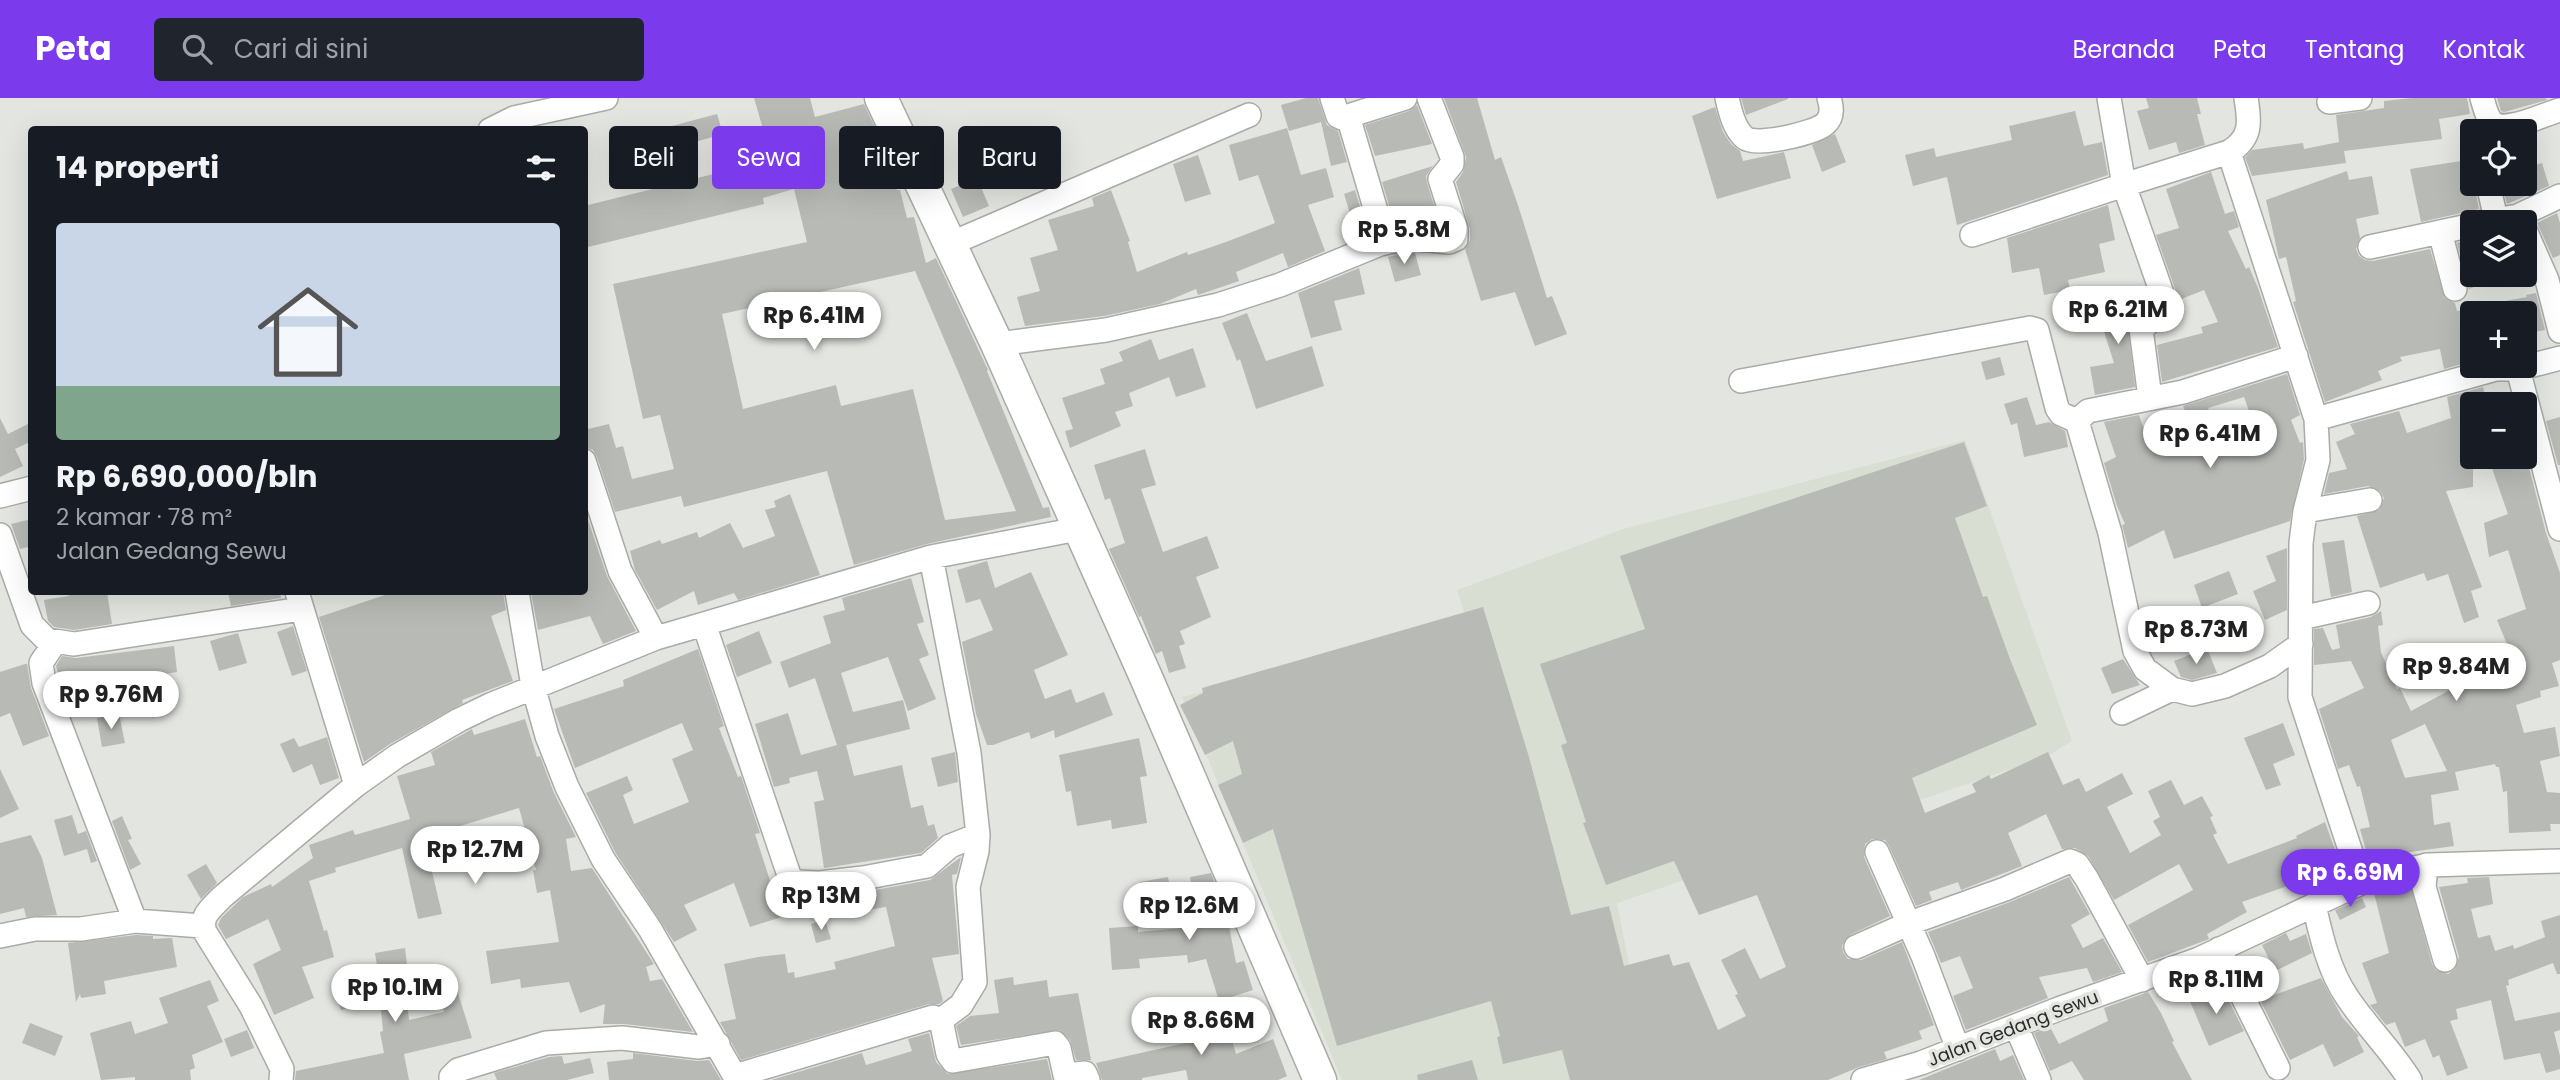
<!DOCTYPE html>
<html lang="id">
<head>
<meta charset="utf-8">
<style>
	:root { --surface:#171b24; --page:#20242c; --text:#f1f3f6; --muted:#9ea1a6; --line:#363941; --accent:#7c3aed }
	body { margin:0; font-family:Poppins,sans-serif; background:var(--page); color:var(--text); height:100vh; display:flex; flex-direction:column; font-size:26px; white-space:nowrap }
	* { box-sizing:border-box; margin:0 }
	p { font-size:23px; color:var(--muted) }
	.icon { flex:none; width:38px; height:38px; fill:none; stroke:currentColor; stroke-width:2; stroke-linecap:round; stroke-linejoin:round }
	.map { position:relative; flex:1; overflow:hidden }
	.panel { position:absolute; left:28px; top:28px; width:560px; height:469px; display:flex; flex-direction:column; background:var(--surface); border-radius:7px; box-shadow:0 7px 28px #0002 }
	.panel>* { flex:none }
	.guide { position:absolute; left:609px; top:28px; width:665px; height:63px; display:flex; gap:14px }
	.fabs { position:absolute; left:2460px; top:21px; display:grid; gap:14px }
	.fabs a { display:grid; place-items:center; width:77px; height:77px; border-radius:7px; background:var(--surface); box-shadow:0 7px 28px #0002; font-size:35px }
	.price { position:absolute; translate:-50% -60px; padding:0 16px; border-radius:24px; background:#fff; color:#222; font-size:23px; line-height:46px; filter:drop-shadow(0 2px 4px #0008) }
	.price::after { content:''; position:absolute; left:50%; top:42px; width:21px; height:16px; margin-left:-10px; background:inherit; clip-path:polygon(0 0,100% 0,50% 100%) }
	.price.active { background:var(--accent); color:#fff }
	ul { padding:0; list-style:none }
	li { display:grid; align-content:center; gap:14px; height:371px; padding:0 28px }
	li+li { border-top:2px solid var(--line) }
	li span { display:grid; place-items:center; height:217px; border-radius:7px; color:#555 }
	li>.icon { margin-inline-start:auto }
	span .icon { width:126px; height:126px; fill:#fffc; stroke-width:1 }
	li b { font-size:30px }
	h2 { display:flex; justify-content:space-between; align-items:center; height:84px; padding:0 28px; font-size:30px }
	.pill { padding:0 24px; border-radius:7px; background:var(--surface); box-shadow:0 7px 28px #0002; font-size:24px; line-height:63px }
	.pill.active { background:var(--accent); color:#fff }
	header { display:flex; align-items:center; gap:42px; box-sizing:border-box; height:98px; padding:0 35px; background:var(--accent); color:#fff }
	header strong { font-size:33px }
	nav { display:flex; gap:38px; margin-inline-start:auto; font-size:24px }
	.search { width:490px; height:63px; background:var(--page); display:flex; align-items:center; gap:18px; box-sizing:border-box; padding:0 24px; border-radius:7px; color:var(--muted); font-size:26px }
	.map>svg:first-child { display:block }
</style>
</head>
<body>
<header>
<strong>Peta</strong>
<div class="search"><svg class="icon" aria-label="search" viewBox="0 0 24 24"><circle cx="10" cy="10" r="6"/><path d="M15 15l6 6"/></svg>Cari di sini</div>
<nav><a>Beranda</a><a>Peta</a><a>Tentang</a><a>Kontak</a></nav>
</header>
<div class="map">
<svg width="2560" height="982" viewBox="0 0 2560 982">
	<rect width="100%" height="100%" fill="#e3e5e1"/>
	<!-- built -->
	<path fill="#d9ded2" d="M1965,342L2072,643L2046,659L1617,805L1652,982H1342L1182,599L1468,526L1457,492L1623,431Z"/>
	<!-- building -->
	<path fill="#b8bab6" fill-rule="evenodd" d="M754,0H810L815,19L864,6L883,47L897,92H900L907,120L914,119L926,165L936,160L988,272L987,273L1043,410L1049,409L1051,419L927,446L854,467L827,373L684,409L681,398L615,414L597,359L593,352L584,349V332L609,326L616,350L623,348L632,381L674,371L660,317L643,321L613,186L807,144L794,91L763,100L764,106L584,150V108L778,60L768,30L763,31ZM915,173L962,283L1016,413L945,422L913,291L841,308L836,287L743,311L722,216Z
		M1306,0H1318L1327,27L1338,33L1347,64L1331,68L1321,24L1289,33L1281,7Z
		M1444,0H1477L1495,62L1501,59L1518,107L1547,200L1552,198L1567,236L1535,248L1515,194L1481,203L1465,151L1470,142V131L1456,84L1463,74L1466,59Z
		M1741,0H1788V1L1746,17Z
		M2146,0H2197L2201,16H2197L2205,47L2179,55L2176,44L2149,52L2137,13L2149,10Z
		M2412,0H2467L2470,16L2439,21L2442,41L2344,53L2346,65L2252,78L2245,59L2252,52L2303,45L2304,51L2339,44L2336,17L2384,10V3Z
		M2497,0H2546L2547,2L2504,14L2501,13Z
		M1417,7L1432,46L1375,58L1365,27L1409,13Z
		M1715,9L1723,34L1731,46L1740,53L1743,63L1784,54L1791,80L1717,101L1692,18Z
		M2075,13L2084,48L2102,44L2108,77L1957,127L1947,79L1913,88L1905,57L1934,50L1936,59L2012,42L2009,28Z
		M717,16L723,36L674,50L668,29Z
		M1287,30L1301,77L1326,70L1334,99L1308,107L1325,153L1288,169L1283,155L1236,174L1239,183L1198,197L1196,191L1160,206L1104,218L1025,228L1017,199L1040,193L1030,160L1058,152L1048,122L1094,108L1092,100L1111,92L1130,143L1128,144L1137,174L1187,154L1188,157L1226,144L1275,125L1258,77L1239,83L1229,47Z
		M1835,36L1846,64L1822,74L1812,47Z
		M1198,57L1211,96L1185,104L1173,66Z
		M2461,63L2466,86H2474L2479,111L2421,124L2410,71Z
		M2542,65L2549,88L2507,106L2502,86H2525V70Z
		M1433,68L1426,78L1427,85L1441,129L1409,126L1395,128L1382,84Z
		M2347,73L2349,82L2372,78L2379,116L2356,121L2360,140L2356,151L2359,158L2365,162L2373,163L2430,151L2445,200L2455,205L2457,213L2473,210V263L2444,271L2440,251L2400,259L2402,263L2378,273L2382,282L2325,304L2293,204L2296,203L2286,159L2279,161L2266,102Z
		M2211,74L2225,116L2234,113L2239,129L2228,133L2246,171L2249,169L2258,190L2278,249L2162,284L2157,247L2203,235L2201,229L2218,224L2204,192L2179,202L2156,137L2179,130L2166,91Z
		M977,80L989,108L963,119L951,91Z
		M1355,92L1366,128L1355,131L1344,96Z
		M2108,107L2115,142L2099,146L2105,174L2068,182L2070,192L2044,197L2039,170L2012,175L2007,140Z
		M2557,115L2560,125V157L2553,160L2537,125Z
		M2473,141V177L2503,178L2469,191L2457,145Z
		M1409,154L1415,155L1421,177L1395,184L1388,159Z
		M1359,170L1365,196L1334,203L1342,232L1311,240L1298,195Z
		M2147,195L2150,203L2147,208L2135,216L2128,227L2135,289L2095,297L2090,269L2114,265L2100,221L2104,220L2101,209Z
		M2536,195L2545,232L2525,236V215H2483L2482,207L2527,199L2526,197Z
		M1247,215L1266,263L1312,248L1324,288L1256,311L1240,261L1237,263L1222,225Z
		M1151,241L1159,262L1193,250L1206,289L1176,299L1169,279L1129,295L1133,308L1115,314L1121,328L1070,350L1065,333L1073,331L1062,300L1105,286L1100,271L1123,263L1119,254Z
		M2000,259L2005,277L1986,282L1981,264Z
		M2287,276L2300,317L2291,322L2300,345L2303,344L2304,361L2290,423L2174,461L2164,432L2128,450L2122,427L2125,426L2117,408L2104,365L2116,359L2104,324L2139,317L2148,343L2190,325L2183,308ZM2244,299L2258,338L2217,353L2206,322L2212,320L2208,310Z
		M2483,289L2487,306H2473V389L2446,393L2482,489L2471,493L2479,519L2464,525L2448,476L2427,483L2424,475L2380,490L2357,418L2379,412L2384,400L2380,393L2368,388L2324,396L2329,375L2347,371L2336,344L2355,336L2350,326L2399,313L2407,335L2451,320L2447,299Z
		M2027,299L2036,327L2049,324L2065,333L2068,349L2024,359L2017,325L2011,327L2004,306Z
		M2560,319V367H2558L2546,323Z
		M0,320L8,336L32,324V343L15,351L23,368L0,379Z
		M1964,344L1987,408L1955,420L1983,499L1987,498L2010,561L2037,627L1912,680L1925,715L1976,694L1972,686L1989,677L1991,681L2048,654L2063,687L2079,680L2086,694L2122,675L2133,696L2107,709L2130,755L2161,737L2153,723L2160,719L2148,693L2171,682L2184,707L2202,698L2213,718L2210,719L2217,735L2213,737L2228,766L2297,740L2296,738L2325,724L2340,765L2307,781L2242,804L2247,814L2207,836L2209,841L2148,864L2128,827L2193,792L2179,766L2114,802L2088,758L2075,750L2062,751L2046,716L2008,735L2022,768L1961,792L1958,784L1929,794L1932,802L1916,808L1889,748L1885,742L1872,741L1865,746L1864,759L1890,818L1850,837L1842,847L1843,854L1848,861L1861,862L1902,844L1934,927L1919,933L1922,941L1884,954L1887,961L1859,969L1828,982H1570L1562,952L1503,966L1497,939L1500,938L1491,903L1337,948L1273,731L1243,745L1218,687L1242,676L1233,643L1205,657L1180,607L1203,595L1202,590L1483,509L1529,659L1571,817L1609,808L1624,868L1669,856L1673,868L1689,864L1718,932L1746,918L1735,897L1738,896L1721,862L1745,850L1760,881L1786,869L1757,797L1699,817L1674,763L1606,787L1583,725L1586,724L1561,647L1567,645L1540,566L1645,531L1620,458Z
		M1145,351L1156,387L1141,391L1163,454L1207,438L1219,470L1196,479L1211,519L1180,533L1185,546L1179,548L1186,570L1169,575L1162,553L1156,556L1141,518L1139,519L1109,451L1125,445L1110,400L1105,402L1094,367Z
		M2525,354L2546,435L2560,475V562L2552,565L2559,588L2540,593L2541,599L2516,607L2524,635L2555,629L2560,658L2540,663L2547,694L2560,695V726H2550L2551,733L2509,735L2507,693L2503,694L2499,669H2496L2495,666L2455,674L2459,692L2431,697L2434,727L2450,724L2454,748L2403,755L2404,758L2370,767L2360,731L2370,729L2360,688L2357,689L2349,667L2338,671L2319,611L2364,590L2351,563L2314,567V531L2323,530L2332,552L2340,550L2336,527L2371,519L2381,513L2383,527L2378,528L2381,554L2397,591L2400,590L2411,613L2450,592L2447,585L2463,578L2464,581L2506,566V564L2513,561L2497,522L2526,511L2508,452L2489,459L2484,425L2508,416L2488,359H2525ZM2425,626L2447,673L2405,680L2391,642Z
		M790,396L820,477L738,502L734,495L698,507L694,493L657,512L635,472L630,453L660,442L662,446L697,434L699,440L730,425L743,450L775,438L765,412L776,409L774,403Z
		M584,410L607,478L636,533L603,546L590,518L538,532L531,494H584Z
		M32,421V448L20,451L11,426Z
		M2344,442L2352,494L2331,499L2322,445Z
		M2287,450V512L2265,522L2253,493L2276,483L2266,458Z
		M987,463L995,490L1031,474L1068,557L1034,572L1045,601L1071,591L1076,605L1104,594L1113,617L1055,640L1054,632L1031,641L1029,634L993,647H987L976,616L962,544L993,532L980,501L966,505L957,472Z
		M2229,473L2238,496L2202,510L2194,487Z
		M911,480L924,524L917,526L929,557L919,561L936,601L908,613L888,559L841,575L853,614L903,602L910,631L846,647L854,678L902,667L911,710L923,707L928,728L934,726L938,740L921,755L824,770L814,704L824,702L817,673L789,680L790,685L774,689L755,626L788,615L801,657L837,647L815,580L789,590L780,564L831,545L823,518L845,512L842,500Z
		M68,494H107L112,526L74,532L54,529L48,523L44,502L69,498Z
		M228,494H280L281,500L231,508Z
		M394,494H503L506,512L491,518L513,583L462,602L463,605L390,646L364,664L319,519Z
		M293,528L307,573L292,578L277,534Z
		M759,533L772,565L737,579L726,547Z
		M238,535L247,565L219,573L210,543Z
		M174,548L177,574L154,578L156,591L141,593L139,580L97,586L98,593L65,600L56,568L62,558L76,560Z
		M2207,550L2217,575L2192,582L2181,579L2174,563Z
		M698,551L724,628L719,630L738,679L741,678L760,735L755,736L773,792L780,789L786,794L794,815L750,829L734,785L684,807L697,832L674,844L615,754L586,695L627,678L633,692L623,697L634,726L689,704L672,661L693,652L682,625L575,670L554,611L624,588L623,582Z
		M2123,561L2140,587L2112,596L2101,570Z
		M25,566H27L31,590L49,638L23,648L10,615L0,619V574Z
		M119,616L125,645L102,649L97,620Z
		M525,621L537,659L540,658L554,695L576,739L566,741L571,773L592,770L654,866L646,869L650,883L662,881L693,934L624,926H603L605,906L580,915L569,884L521,890L520,881L491,886L486,853L559,844L550,792L537,795L533,772H536L519,710L434,736L435,741L425,744L442,816L418,821L402,750L335,770L336,774L309,783L324,833L327,832L334,859L302,869L314,900L274,917L253,866L281,852L268,821L226,841L218,827L221,820L243,799L271,786L272,789L313,760L309,747L353,732L355,737L410,721L397,678L435,667L431,654L472,631L474,637Z
		M2283,625L2295,657L2273,666L2281,687L2266,692L2244,640Z
		M327,639L339,680L320,687L312,666L293,675L280,646L294,640L299,649Z
		M1139,640L1147,678L1140,679L1147,725L1112,731L1111,722L1077,728L1071,693L1066,694L1059,657Z
		M955,654L958,684L938,689L931,660Z
		M0,671L19,711L0,720Z
		M72,717L78,736L86,733L97,763L91,765L87,751L64,758L54,722Z
		M122,718L132,741L128,742L141,766L130,772L112,723Z
		M31,737L42,760L57,817L26,819L24,810L0,816V745Z
		M961,759L957,776L952,777L959,856L932,860L943,903L939,906H929L741,962L720,924L736,921L724,866L758,859L785,856L788,875L794,874L795,880L836,871L834,864L895,848L886,809L867,812L864,794L930,782Z
		M206,766L217,785L201,801L187,777Z
		M1211,775L1227,817L1236,865L1244,863L1253,892L1219,903L1206,861L1188,865L1187,857L1139,861L1140,870L1112,872L1109,830L1138,828V834L1182,830L1181,825L1198,822L1190,779Z
		M1168,779L1171,797L1143,801L1140,784Z
		M2069,779L2090,816L2071,827L2083,850L2103,840L2122,874L2093,884L2087,870L2039,879L2048,900L1966,932L1953,898L1973,890L1960,858L1941,865L1928,834L2010,804Z
		M2489,779L2493,806L2471,811L2478,840L2490,837L2495,853L2513,847L2514,851L2545,839L2541,823L2560,817V876H2557L2553,865L2508,882L2509,887L2506,888L2515,923L2560,914V932L2554,934L2560,958V971L2546,975L2540,955L2504,962L2491,902L2456,911L2458,921L2450,923L2468,970L2447,978L2439,957L2433,960L2425,941L2405,949L2395,924L2386,927L2370,907L2377,905L2362,865L2389,855L2374,795L2410,785L2432,866L2436,872L2448,876L2455,871L2459,859L2439,789L2468,785L2467,780Z
		M2362,800L2366,809L2340,822L2335,812Z
		M825,822L831,841L816,845L811,826Z
		M2286,835L2290,843L2306,836L2312,855L2275,873L2262,847Z
		M136,837L153,838V841L172,840L177,869L104,883L106,896L81,900L80,896L76,904L68,845Z
		M405,850L409,883L405,884L409,922L444,914L435,884L453,879L472,940L404,956L409,982H295L296,973L384,955L380,934L383,933L380,902L341,912L335,892L379,880L375,855Z
		M1013,879L1014,887L1047,882L1049,899L1078,895L1091,962H1076L1070,942L1059,932L961,947L956,928L970,918L999,915L994,882Z
		M2321,880L2342,919L2359,938L2357,939L2364,954L2334,969L2323,946L2290,962L2260,902Z
		M210,882L219,903L207,908L223,944L192,957L195,970L190,972L191,982H135V979L101,982L90,935L131,923L135,936L168,925L159,900Z
		M2221,887L2244,933L2209,948L2189,901Z
		M2148,894L2161,915L2174,943L2172,944L2192,982H2084L2072,963L2050,973L2034,935L2050,929L2059,946L2108,923L2104,910Z
		M1222,908L1236,956L1273,941L1287,978L1278,982H1188L1186,972L1142,980V982H1102L1096,965L1199,942L1192,917Z
		M30,925L63,938L55,958L22,945Z
		M247,932L254,950L231,959L224,941Z
		M929,935L936,964L948,976L1047,961L1052,982H771L862,955L866,967L912,953L908,941Z
		M1995,951L2000,963L2013,957L2024,982H1919Z
		M633,955L697,963L709,962L721,982H609L607,964L633,961Z
		M562,958L564,966L590,960L594,975L567,982H497L494,975L549,959Z
		M1472,962L1478,982H1418L1417,977Z"/>
	<g fill="none" stroke-linecap="round" stroke-linejoin="round">
		<defs>
			<path id="minor" d="M1332,0L1338,18L1342,20L1405,0
				M1727,0C1730,13 1734,31 1745,40C1756,49 1815,35 1825,26C1833,19 1832,9 1829,0
				M2109,0L2124,87L2229,54L2316,321L2318,362L2305,413L2301,445L2300,599L2361,785
				M2482,0C2484,7 2486,16 2490,22C2501,38 2544,16 2560,12
				M2329,4L2360,0
				M490,32L514,20L606,0
				M2229,54C2252,40 2250,24 2246,0
				M2488,86L2496,121
				M2518,118L2560,98
				M2483,124L2518,118L2522,124
				M2525,132L2547,182L2560,233
				M2440,134L2455,191
				M1972,137L2124,87L2165,204L2158,217L2141,231L2150,300
				M950,146L1249,17
				M1380,146L1408,140L1449,144L1456,141V131L1440,81L1452,66V59L1429,0
				M2370,149L2473,127
				M997,246L1106,232L1218,207L1280,187L1380,146L1384,140L1348,18
				M2296,258L2183,294L2088,313L2077,323L2110,435L2135,553L2145,571L2172,591L2192,596L2225,588L2270,568L2301,546
				M2518,271L2560,260
				M1741,283L2030,230L2037,232L2057,310L2061,316L2077,323
				M2316,321L2496,271H2518L2560,431
				M584,363L620,473L656,540
				M0,398L32,390
				M2305,413L2370,402
				M0,437L32,527L47,542L74,546L301,511
				M931,459L969,655L978,737L977,753L968,789L975,884L961,907L941,922
				M297,494L356,687
				M517,494L533,588L547,638L567,689L603,761L650,831L737,982
				M2301,520L2368,505
				M704,526L790,780L798,784L819,785L863,780L927,768L950,748L978,737
				M55,544L41,565L44,585L135,823
				M2122,615L2172,591
				M1877,754L1923,858L1958,951
				M2426,767L2424,789L2445,862
				M2314,807C2321,838 2329,873 2347,899C2366,928 2392,953 2410,982
				M0,838L35,831H81L135,823L202,828
				M1856,849L1910,825L2005,791L2070,763L2077,766L2087,781L2142,882
				M2219,851L2278,970
				M2016,928L2039,982
				M735,978L933,919L941,922L948,956L953,963L1055,945L1059,950L1065,977L1085,975L1088,982
				M281,982L282,971L251,908L205,834C199,818 212,810 222,799L356,687L397,658L459,622L490,607L656,540L704,526L931,459L1078,431
				M451,982V979L458,972L546,945L622,940L699,949L718,946
				M1863,982L1921,965L2061,910L2199,861L2361,785L2394,774L2429,767L2560,763"/>
			<path id="secondary" d="M881,0L997,246L1145,577L1320,982"/>
		</defs>
		<!-- minor casing -->
		<use href="#minor" stroke="#a9aba6" stroke-width="26"/>
		<!-- secondary casing -->
		<use href="#secondary" stroke="#a9aba6" stroke-width="35"/>
		<!-- minor -->
		<use href="#minor" stroke="#fff" stroke-width="23"/>
		<!-- secondary -->
		<use href="#secondary" stroke="#fff" stroke-width="32"/>
	</g>
	<g text-anchor="middle" dominant-baseline="central" stroke-width="7" stroke-linejoin="round" paint-order="stroke">
		<!-- street labels -->
		<g font-size="18" fill="#2b2c2a" stroke="#e3e5e1">
			<text transform="translate(2013 930) rotate(-21)">Jalan Gedang Sewu</text>
		</g>
	</g>
</svg>
<div class="fabs">
<a><svg class="icon" aria-label="locate" viewBox="0 0 24 24"><circle cx="12" cy="12" r="6"/><path d="M12 2v4M12 18v4M2 12h4M18 12h4"/></svg></a>
<a><svg class="icon" aria-label="layers" viewBox="0 0 24 24"><path d="M12 4l9 5-9 5-9-5zM3 14l9 5 9-5"/></svg></a>
<a>+</a>
<a>−</a>
</div>
<b class="price" style="left:1404px;top:168px">Rp 5.8M</b>
<b class="price" style="left:2118px;top:248px">Rp 6.21M</b>
<b class="price" style="left:814px;top:254px">Rp 6.41M</b>
<b class="price" style="left:2210px;top:372px">Rp 6.41M</b>
<b class="price" style="left:2196px;top:568px">Rp 8.73M</b>
<b class="price" style="left:2456px;top:605px">Rp 9.84M</b>
<b class="price" style="left:111px;top:633px">Rp 9.76M</b>
<b class="price" style="left:475px;top:788px">Rp 12.7M</b>
<b class="price active" style="left:2350px;top:811px">Rp 6.69M</b>
<b class="price" style="left:821px;top:834px">Rp 13M</b>
<b class="price" style="left:1189px;top:844px">Rp 12.6M</b>
<b class="price" style="left:2216px;top:918px">Rp 8.11M</b>
<b class="price" style="left:395px;top:926px">Rp 10.1M</b>
<b class="price" style="left:1201px;top:959px">Rp 8.66M</b>
<div class="guide">
<a class="pill">Beli</a>
<a class="pill active">Sewa</a>
<a class="pill">Filter</a>
<a class="pill">Baru</a>
</div>
<section class="panel">
<h2>14 properti<svg class="icon" aria-label="filters" viewBox="0 0 24 24"><path d="M4 7h16M4 17h16"/><circle cx="9" cy="7" r="2"/><circle cx="15" cy="17" r="2"/></svg></h2>
<ul>
<li><span style="background:linear-gradient(#c9d6e8 75%,#7fa58c 0)"><svg class="icon" aria-label="home" viewBox="0 0 24 24"><path d="M3 11l9-7 9 7M6 9v11h12V9"/></svg></span><div><b>Rp 6,690,000/bln</b><p>2 kamar · 78 m²</p><p>Jalan Gedang Sewu</p></div></li>
</ul>
</section>
</div>
</body>
</html>
